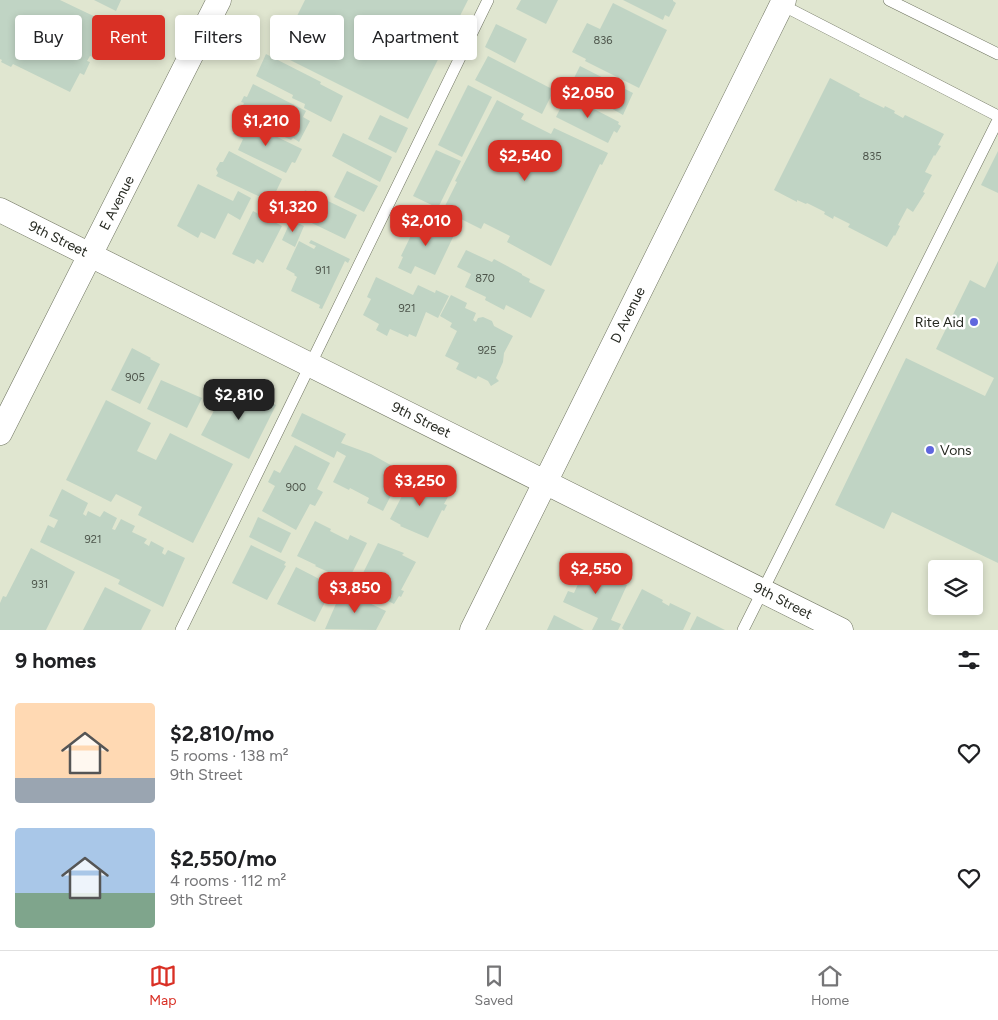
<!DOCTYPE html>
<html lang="en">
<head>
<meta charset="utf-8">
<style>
	:root { --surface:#fff; --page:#f2f2f2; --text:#202124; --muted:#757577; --line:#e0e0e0; --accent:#d93025 }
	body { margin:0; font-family:Figtree,sans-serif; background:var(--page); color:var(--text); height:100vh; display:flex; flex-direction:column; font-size:19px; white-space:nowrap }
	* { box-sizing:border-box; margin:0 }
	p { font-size:16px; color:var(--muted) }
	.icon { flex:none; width:28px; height:28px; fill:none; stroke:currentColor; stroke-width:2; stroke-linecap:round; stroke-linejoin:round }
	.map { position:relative; height:630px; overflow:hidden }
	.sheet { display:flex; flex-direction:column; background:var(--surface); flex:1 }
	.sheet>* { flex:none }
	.banner { position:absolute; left:15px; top:15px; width:500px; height:45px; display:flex; gap:10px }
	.fabs { position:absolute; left:928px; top:560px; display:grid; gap:10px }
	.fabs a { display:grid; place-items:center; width:55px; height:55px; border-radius:5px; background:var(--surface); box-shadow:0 2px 8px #0003; font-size:25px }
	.price { position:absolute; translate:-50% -42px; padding:0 11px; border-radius:10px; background:var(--accent); color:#fff; font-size:16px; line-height:32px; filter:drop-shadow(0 1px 2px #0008) }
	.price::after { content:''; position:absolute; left:50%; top:30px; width:15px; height:11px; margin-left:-8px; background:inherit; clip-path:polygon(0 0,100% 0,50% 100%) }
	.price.active { background:#222; color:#fff }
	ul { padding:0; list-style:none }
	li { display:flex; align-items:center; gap:15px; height:125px; padding:0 15px }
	li span { display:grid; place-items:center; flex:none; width:140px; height:100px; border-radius:5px; color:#555 }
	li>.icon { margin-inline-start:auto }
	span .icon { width:60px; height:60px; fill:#fffc; stroke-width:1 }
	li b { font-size:21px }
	h2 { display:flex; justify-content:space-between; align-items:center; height:60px; padding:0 15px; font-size:21px }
	.tag { padding:0 18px; border-radius:5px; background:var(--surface); box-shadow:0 2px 8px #0003; font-size:18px; line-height:45px }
	.tag.active { background:var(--accent); color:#fff }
	.tab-bar { display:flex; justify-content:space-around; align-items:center; height:70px; border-top:1px solid var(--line); background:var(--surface); font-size:14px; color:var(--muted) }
	.tab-bar a { display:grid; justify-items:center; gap:2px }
	.tab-bar .active { color:var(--accent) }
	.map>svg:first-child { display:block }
</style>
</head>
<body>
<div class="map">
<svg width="998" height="630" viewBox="0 0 998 630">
	<rect width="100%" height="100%" fill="#e0e6d0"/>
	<!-- building -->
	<path fill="#c0d4c4" d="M0,0H60L106,22L96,43L99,44L93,57L90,56L87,61L90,62L84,75L80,73L70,92L13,64L11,67L1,62L2,60L0,59Z
		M94,0H121L116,11Z
		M305,0H468L408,119L278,54Z
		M521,0H558L546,24L516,9Z
		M623,0H673V1L676,3L669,17L665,15L663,20Z
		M613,3L667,30L639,88L585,61L586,59L572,52L587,23L600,29Z
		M496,24L527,39L515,63L485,47Z
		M266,54L321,82L320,84L343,96L331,122L304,108L305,104L292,98L293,95L256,76Z
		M488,56L554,90L542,114L475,80Z
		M580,66L633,93L623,115L593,98L592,100L569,88Z
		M830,78L860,94L859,96L884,108L885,106L895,111L894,113L903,118L905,115L944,134L938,145L941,146L935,156L934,155L925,172L932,175L923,192L925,193L913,212L907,208L898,225L900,226L895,236L894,235L887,247L848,227L850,224L834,216L833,219L824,214L825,212L807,203L806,204L797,200V202L774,190Z
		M253,84L306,111L303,117L310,121L299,142L293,138L291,140L239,115L244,103L241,102L244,96L247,97Z
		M468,85L492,97L462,157L438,145Z
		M567,95L619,122L618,124L621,126L617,133L614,131L608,143L556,117Z
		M497,100L524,114L521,119L551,134L554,128L608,153L602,165L600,164L551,266L507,242L510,236L484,223L481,229L443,210L457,182L455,181Z
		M380,115L408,128L396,153L368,139Z
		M240,119L302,149L295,163L292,162L286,173L238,150L243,139L233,134Z
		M343,133L392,157L380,182L332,156Z
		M436,150L461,161L438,208L413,196Z
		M229,151L282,179L271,202L216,176L218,173L216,169L220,162H223Z
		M998,151V193L981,185Z
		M347,171L378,186L364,212L334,197Z
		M198,184L233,201L238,191L251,198L240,220L228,213L215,239L201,232L198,238L177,226Z
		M305,190L357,215L345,239L293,214Z
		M253,211L282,226L263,263L257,259L254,264L232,254Z
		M420,217L455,233L435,275L415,266L411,274L398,268L403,257L401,256Z
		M291,220L304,226L295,247L282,240Z
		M311,240L350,259L348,263L345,261L322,309L319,308L320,305L291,291L297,277L294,275L295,274L286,269L299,241L314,249L316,246L309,243Z
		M466,250L492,262L494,259L522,274V275L530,279L529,282L545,290L531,318L506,305L504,310L485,300L486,297L465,287L471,274L457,267Z
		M998,261V563L892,512L884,529L835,505L906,358L985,396L994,378L936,349L970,280L985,288Z
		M376,277L413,295L418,285L435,293L436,290L449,296L438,318L426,312L416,337L409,334L408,337L390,329L387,336L376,330L379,324L363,315L371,299L367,297Z
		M451,295L467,303L465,308L476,313L473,320L476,322L478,318L483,317L492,321L494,326L513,336L504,353L503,362L496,378L499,381L491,386L488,381L478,376L476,379L456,369L459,363L445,356L457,331L450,327L452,323L440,316Z
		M132,348L151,358L150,359L160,364L140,404L111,390Z
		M161,380L202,398L187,428L147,409Z
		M229,382L276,405L249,459L201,435L218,403L223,406L228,396L223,393Z
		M106,400L151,423L137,451L156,460L170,433L233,464L193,543L138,515L142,507L116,494L111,502L66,480Z
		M302,413L346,434L341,443L371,454L403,472L383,511L367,503L369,498L350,488L349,490L333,482L346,456L337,451L334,458L291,436Z
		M295,445L330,463L317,489L323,492L315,506L310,504L296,530L262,511L275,486L268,482L274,470L280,473Z
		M412,477L431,484L430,486L449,495L444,504L447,505L444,511L442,510L428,538L400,526L401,525L390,519Z
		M62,489L88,503L83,514L86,516L88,511L100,517L104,511L117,518L112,529L115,530L121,519L135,526L132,532L147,539L144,543L149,546L151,541L164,548L162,553L165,555L168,550L185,558L163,607L118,584L120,580L40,542L48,525L54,528L58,520L49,516Z
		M258,517L291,533L281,553L249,537Z
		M315,521L331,529L330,531L348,540L350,535L367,543L348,581L315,566L316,565L297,556Z
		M378,543L404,553L402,555L416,562L401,590L404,591L401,597L399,596L394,604L357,585Z
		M251,545L286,562L284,565L286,566L267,600L232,583Z
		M31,548L75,572L46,630H0V603L3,596L6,597Z
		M578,559L600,570L599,573L627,585L611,620L621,624L618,630H592L598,618L563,602L568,591L574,593L579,582L569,577Z
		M296,567L333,586L315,622L277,604Z
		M105,587L151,610L141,630H83Z
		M642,589L663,600L662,602L669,606L670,603L691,613L683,630H624L622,628Z
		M342,590L386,611L376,630L325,629Z
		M554,615L584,630H547Z
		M697,616L725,630H690Z"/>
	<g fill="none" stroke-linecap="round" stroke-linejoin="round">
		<defs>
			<path id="service" d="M889,0L998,54
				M782,5L998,116
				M181,630L488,0
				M743,630L998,120"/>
			<path id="minor" d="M0,210L841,630
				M0,433L219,0
				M472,630L784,0"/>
		</defs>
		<!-- service casing -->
		<use href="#service" stroke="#6f7461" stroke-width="12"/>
		<!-- minor casing -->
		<use href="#minor" stroke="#6f7461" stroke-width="25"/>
		<!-- service -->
		<use href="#service" stroke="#fff" stroke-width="11"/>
		<!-- minor -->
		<use href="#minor" stroke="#fff" stroke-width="24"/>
	</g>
	<!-- markers -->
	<g fill="#5f66de" stroke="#fff" stroke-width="2">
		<circle cx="974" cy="322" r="5"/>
		<circle cx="930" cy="450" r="5"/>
	</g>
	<g text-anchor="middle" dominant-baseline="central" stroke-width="5" stroke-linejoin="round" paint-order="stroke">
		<!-- number labels -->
		<g font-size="11" fill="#4c544a">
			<text x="603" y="40">836</text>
			<text x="872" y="156">835</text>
			<text x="323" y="270">911</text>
			<text x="485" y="278">870</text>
			<text x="407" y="308">921</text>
			<text x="487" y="350">925</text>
			<text x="135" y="377">905</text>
			<text x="296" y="487">900</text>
			<text x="93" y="539">921</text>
			<text x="40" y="584">931</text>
		</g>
		<!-- street labels -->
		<g font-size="14" fill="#262921" stroke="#fff">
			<text transform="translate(117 203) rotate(-63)">E Avenue</text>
			<text transform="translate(58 239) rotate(26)">9th Street</text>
			<text transform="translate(628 315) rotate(-64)">D Avenue</text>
			<text transform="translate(421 420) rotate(26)">9th Street</text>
			<text transform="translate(783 601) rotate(27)">9th Street</text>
		</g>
		<!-- poi labels -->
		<g font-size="14" fill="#262921" stroke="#fff" text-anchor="end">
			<text x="964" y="322">Rite Aid</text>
			<text x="940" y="450" text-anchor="start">Vons</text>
		</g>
	</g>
</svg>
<div class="fabs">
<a><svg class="icon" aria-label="layers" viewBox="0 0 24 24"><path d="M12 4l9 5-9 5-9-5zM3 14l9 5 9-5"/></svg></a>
</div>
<b class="price" style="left:588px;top:119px">$2,050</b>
<b class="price" style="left:266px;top:147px">$1,210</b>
<b class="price" style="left:525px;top:182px">$2,540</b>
<b class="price" style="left:293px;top:233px">$1,320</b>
<b class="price" style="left:426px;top:247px">$2,010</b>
<b class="price active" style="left:239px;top:421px">$2,810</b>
<b class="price" style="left:420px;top:507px">$3,250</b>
<b class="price" style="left:596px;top:595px">$2,550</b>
<b class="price" style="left:355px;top:614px">$3,850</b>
<div class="banner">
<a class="tag">Buy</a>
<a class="tag active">Rent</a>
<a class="tag">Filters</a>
<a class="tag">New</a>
<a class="tag">Apartment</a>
</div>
</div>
<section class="sheet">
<h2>9 homes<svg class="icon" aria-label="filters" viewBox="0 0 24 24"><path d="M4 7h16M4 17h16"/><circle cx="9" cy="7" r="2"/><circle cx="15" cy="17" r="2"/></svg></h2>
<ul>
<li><span style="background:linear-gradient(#ffd9b3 75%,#9aa5b1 0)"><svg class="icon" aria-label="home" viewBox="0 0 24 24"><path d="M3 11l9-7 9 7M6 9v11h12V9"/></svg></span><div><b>$2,810/mo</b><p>5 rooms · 138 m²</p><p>9th Street</p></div><svg class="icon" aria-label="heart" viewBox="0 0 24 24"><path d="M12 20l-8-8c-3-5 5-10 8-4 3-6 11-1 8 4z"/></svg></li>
<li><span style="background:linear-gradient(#a9c7e8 65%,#7fa58c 0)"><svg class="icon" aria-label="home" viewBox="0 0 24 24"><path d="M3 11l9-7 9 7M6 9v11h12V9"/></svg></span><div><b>$2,550/mo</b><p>4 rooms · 112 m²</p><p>9th Street</p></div><svg class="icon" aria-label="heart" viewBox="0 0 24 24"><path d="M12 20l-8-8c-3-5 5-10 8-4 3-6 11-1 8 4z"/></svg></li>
</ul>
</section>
<nav class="tab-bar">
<a class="active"><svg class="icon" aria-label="map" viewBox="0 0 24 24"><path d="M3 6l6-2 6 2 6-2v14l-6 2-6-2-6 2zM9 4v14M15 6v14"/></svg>Map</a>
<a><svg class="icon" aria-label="saved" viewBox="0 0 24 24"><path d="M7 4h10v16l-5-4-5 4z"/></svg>Saved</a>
<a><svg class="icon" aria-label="home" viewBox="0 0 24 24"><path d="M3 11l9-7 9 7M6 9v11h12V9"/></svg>Home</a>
</nav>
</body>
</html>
